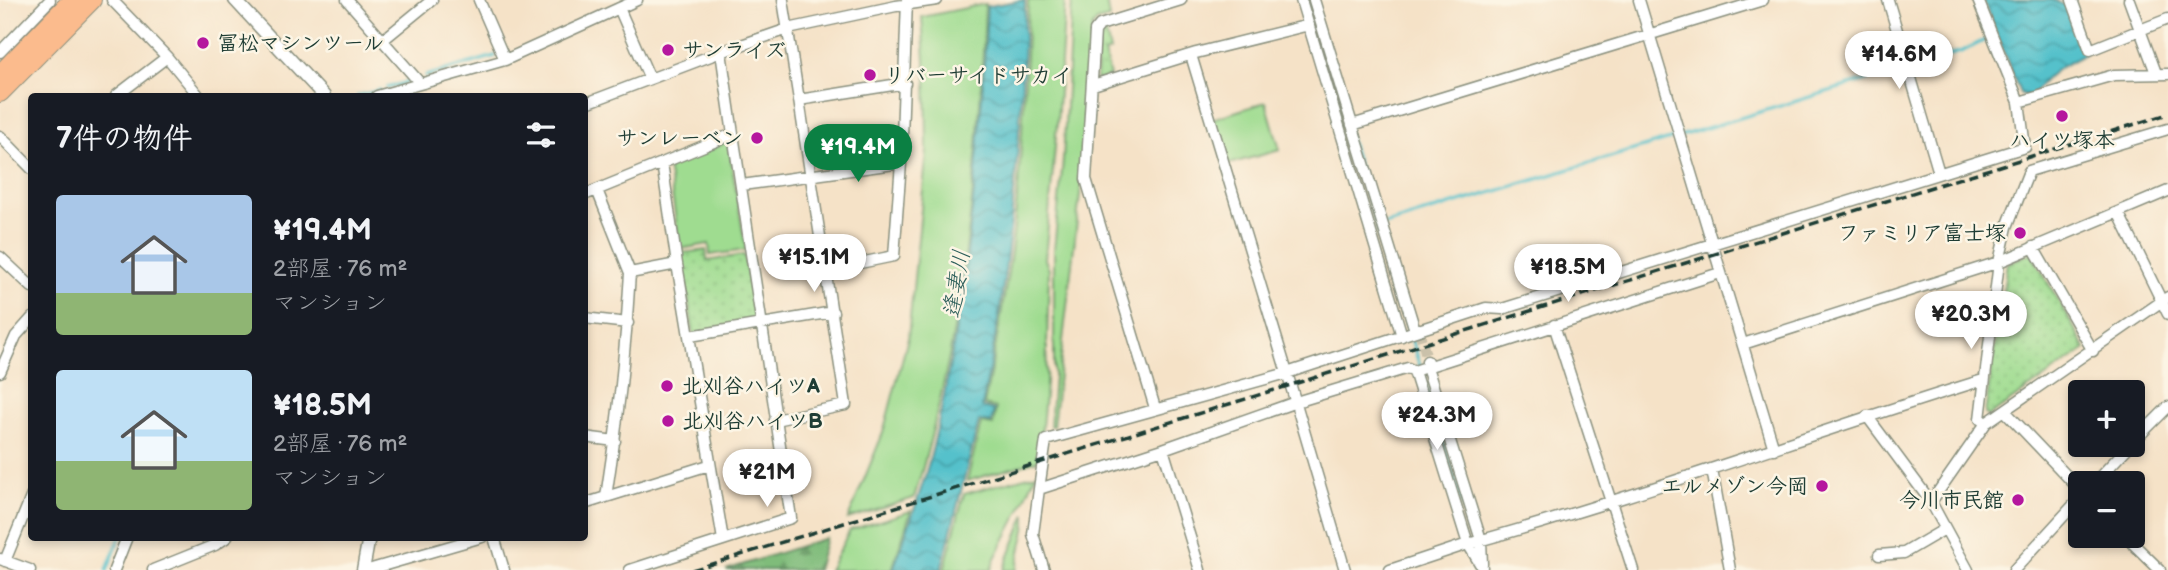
<!DOCTYPE html>
<html lang="ja">
<head>
<meta charset="utf-8">
<style>
	:root { --surface:#171b24; --page:#242831; --text:#f1f3f6; --muted:#9ea1a6; --accent:#0b8043 }
	body { margin:0; font-family:"Balsamiq Sans","Klee One",sans-serif; background:var(--page); color:var(--text); height:100vh; display:flex; flex-direction:column; font-size:26px; white-space:nowrap }
	* { box-sizing:border-box; margin:0 }
	p { font-size:23px; color:var(--muted) }
	.icon { flex:none; width:38px; height:38px; fill:none; stroke:currentColor; stroke-width:2; stroke-linecap:round; stroke-linejoin:round }
	.map { position:relative; flex:1; overflow:hidden }
	.details { position:absolute; left:28px; top:93px; width:560px; height:448px; display:flex; flex-direction:column; background:var(--surface); border-radius:7px; box-shadow:0 4px 10px #0003 }
	.details>* { flex:none }
	.fabs { position:absolute; left:2068px; top:380px; display:grid; gap:14px }
	.fabs a { display:grid; place-items:center; width:77px; height:77px; border-radius:7px; background:var(--surface); box-shadow:0 4px 10px #0003; font-size:35px }
	.price { position:absolute; translate:-50% -60px; padding:0 16px; border-radius:24px; background:#fff; color:#222; font-size:23px; line-height:46px; filter:drop-shadow(0 2px 4px #0008) }
	.price::after { content:''; position:absolute; left:50%; top:42px; width:21px; height:16px; margin-left:-10px; background:inherit; clip-path:polygon(0 0,100% 0,50% 100%) }
	.price.on { background:var(--accent); color:#fff }
	ul { padding:0; list-style:none }
	li { display:flex; align-items:center; gap:21px; height:175px; padding:0 28px }
	li span { display:grid; place-items:center; flex:none; width:196px; height:140px; border-radius:7px; color:#555 }
	li>.icon { margin-inline-start:auto }
	span .icon { width:84px; height:84px; fill:#fffc; stroke-width:1 }
	li b { font-size:30px }
	h2 { display:flex; justify-content:space-between; align-items:center; height:84px; padding:0 28px; font-size:30px }
	.map>svg:first-child { display:block }
</style>
</head>
<body>
<div class="map">
<svg width="2168" height="570" viewBox="0 0 2168 570">
	<defs>
		<pattern id="forest-firs" width="22" height="20" patternUnits="userSpaceOnUse" patternTransform="scale(1.75)"><rect width="22" height="20" fill="#7fbc7a"/><path d="M5 1l3.5 6h-7zM16 11l3.5 6h-7z" fill="#679a65"/></pattern>
		<pattern id="park-dots" width="8" height="8" patternUnits="userSpaceOnUse" patternTransform="scale(1.75)"><rect width="8" height="8" fill="#9fdc90"/><path d="M2 2h.1M6 6h.1" fill="none" stroke="#88be7d" stroke-width="1.8" stroke-linecap="round"/></pattern>
		<pattern id="water-waves" width="16" height="10" patternUnits="userSpaceOnUse" patternTransform="scale(1.75)"><rect width="16" height="10" fill="#54c1cb"/><path d="M0 5q4-4 8 0t8 0" fill="none" stroke="#459ea6"/></pattern>
	</defs>
	<rect width="100%" height="100%" fill="#fcf5e5"/>
	<filter id="ink" filterUnits="userSpaceOnUse"><feTurbulence type="fractalNoise" baseFrequency=".0143" numOctaves="2"/><feDisplacementMap in="SourceGraphic" scale="14" xChannelSelector="R" yChannelSelector="G"/><feConvolveMatrix kernelMatrix="1 2 1 2 8 2 1 2 1" color-interpolation-filters="sRGB"/></filter>
	<filter id="wash" filterUnits="userSpaceOnUse"><feTurbulence type="fractalNoise" baseFrequency=".00686" numOctaves="4" result="noise"/><feDisplacementMap in="SourceGraphic" scale="28" xChannelSelector="R" yChannelSelector="G"/><feGaussianBlur stdDeviation="1.57" result="paint"/><feColorMatrix in="noise" values="0 0 0 0 0 0 0 0 0 0 0 0 0 0 0 0 0 1.4 0 .05"/><feComposite in="paint" operator="in"/></filter>
	<g filter="url(#wash)">
		<rect width="100%" height="100%" fill="#f5e2c7"/>
		<!-- green -->
		<path fill="#9fdc90" stroke="#5f8c62" stroke-width="2" d="M1028,0H1065L1057,124L1045,259L1049,270L1046,384L1039,460L967,481L981,423L993,425L996,408L984,405C998,337 1011,268 1017,198C1023,132 1026,66 1028,0Z
			M1072,0H1106L1109,18L1097,21L1092,27L1082,178L1053,426H1050L1054,376V250L1063,160Z
			M985,4C979,170 963,339 914,498L848,519L883,433L908,338L927,150L926,75L922,17Z
			M1266,102L1280,150L1225,165L1212,119Z
			M728,142L746,250L710,255L709,244L680,249L668,166Z
			M1036,474L1019,512L995,558L991,570H944L964,494Z
			M911,511L892,570H829L850,530Z
			M1026,514V525L1016,570H1003Z"/>
		<!-- forest -->
		<path fill="url(#forest-firs)" stroke="#4f7c57" stroke-width="2" d="M826,538L817,570H726Z"/>
		<!-- park -->
		<path fill="url(#park-dots)" stroke="#5f8c62" stroke-width="2" d="M1105,29L1110,51L1104,53L1110,76L1096,81L1098,31Z
			M706,250L707,261L744,255L755,325L694,336L681,253Z
			M2031,253L2086,349L1989,416L1985,414L2007,263Z"/>
		<!-- water -->
		<path fill="url(#water-waves)" stroke="#3a7f80" stroke-width="2" d="M1025,0C1023,103 1015,206 1000,308C995,341 988,374 982,407L994,410L991,423L979,421L941,570H893C908,527 925,483 935,438C967,297 981,151 987,6Z
			M1983,0H2051L2068,6L2085,54C2062,66 2048,72 2033,95L2025,96L2020,93Z"/>
		<g fill="none" stroke-linecap="round" stroke-linejoin="round">
			<!-- stream -->
			<path stroke="#54c1cb" stroke-width="3.5" d="M1307,0L1473,538
				M426,76L495,56
				M387,88L407,82
				M358,96L380,90
				M1377,227L1963,51L1987,39L1999,65
				M107,570L120,537"/>
		</g>
	</g>
	<g filter="url(#ink)">
		<g fill="none" stroke-linecap="round" stroke-linejoin="round">
			<!-- minor-tunnel -->
			<path stroke="#cac1aa" stroke-width="10" stroke-dasharray="10 5" stroke-linecap="butt" d="M1419,330L1427,359"/>
			<defs>
				<path id="minor" d="M112,0L167,57L199,96
					M347,0L420,83
					M479,0L505,60
					M783,0L799,100
					M1301,0L1402,336
					M1314,0L1414,327L1419,330
					M1639,0L1774,449
					M1888,0L1939,173
					M2072,0L2090,50L2140,30L2156,73
					M2129,0L2140,30L2168,19
					M619,8L650,79
					M383,40L432,0
					M0,52L50,0
					M1093,85L1196,53L1309,25
					M116,96L167,57
					M377,96L505,60L637,0
					M2019,102L2114,75L2168,74
					M584,104L721,52L788,29L896,6L937,0
					M1352,125L1763,0
					M0,136L32,169
					M742,185L901,163
					M597,190L630,273
					M584,195L733,134L721,52
					M2118,212L2168,314
					M2033,247L2093,351
					M0,257L32,287
					M677,264L723,540L791,518L733,134
					M826,270L894,256L901,163L907,0
					M584,318L628,323
					M1554,325L1633,570
					M690,336L833,312
					M1743,344L1999,262L2168,191
					M1427,361V367L1481,540L1482,564
					M0,372L16,336L32,318
					M1155,408L1086,179L1095,31L1100,25L1181,0
					M2005,411L2081,491
					M1867,416L1931,502L1968,570
					M775,420L846,405L799,100L905,83
					M1986,423L1980,419L1999,262L2007,227L2029,171L2168,129
					M584,437L615,441
					M2133,442L2168,407
					M1163,449L1296,402L1408,368L1414,371L1720,273
					M1712,469L1730,570
					M2094,483L2131,444
					M1039,489L1046,440L1287,373L1191,55
					M606,497L709,465
					M1931,502L1986,423L2168,297
					M584,504L606,497C618,422 626,348 630,273L677,264L662,163
					M2125,536L2160,570
					M494,537L504,570
					M1879,555L1904,553L1945,529
					M0,559L30,570
					M5,561L32,495
					M1482,567L1468,544C1642,496 1811,433 1983,380
					M114,570L127,537
					M153,570L215,545L227,537
					M368,570L482,537
					M630,570L723,540
					M1044,570L1033,534L1039,489L1163,449L1200,570
					M1345,570L1287,373L1486,308L1502,309L2025,147L2019,102L1978,0
					M1390,570L1468,544L1414,371
					M2014,570L2081,497"/>
				<path id="tertiary" d="M235,0L324,96
					M363,570L369,537"/>
				<path id="trunk" d="M0,74L72,0
					M0,93L92,0"/>
			</defs>
			<!-- minor casing -->
			<use href="#minor" stroke="#8a907e" stroke-width="13"/>
			<!-- tertiary casing -->
			<use href="#tertiary" stroke="#8a907e" stroke-width="15"/>
			<!-- trunk casing -->
			<use href="#trunk" stroke="#8a907e" stroke-width="20"/>
			<!-- minor -->
			<use href="#minor" stroke="#fff" stroke-width="10"/>
			<!-- tertiary -->
			<use href="#tertiary" stroke="#fff" stroke-width="12"/>
			<!-- trunk -->
			<use href="#trunk" stroke="#fbbb8d" stroke-width="18"/>
			<!-- rail -->
			<path stroke="#1f3d34" stroke-width="3.5" stroke-dasharray="10 5" stroke-linecap="butt" d="M692,570L2168,114"/>
		</g>
	</g>
	<!-- markers -->
	<g fill="#b5179e" stroke="#fcf5e5" stroke-width="2.5">
		<circle cx="203" cy="43" r="7"/>
		<circle cx="668" cy="50" r="7"/>
		<circle cx="870" cy="75" r="7"/>
		<circle cx="2062" cy="116" r="7"/>
		<circle cx="757" cy="138" r="7"/>
		<circle cx="2020" cy="233" r="7"/>
		<circle cx="667" cy="386" r="7"/>
		<circle cx="668" cy="421" r="7"/>
		<circle cx="1822" cy="486" r="7"/>
		<circle cx="2018" cy="500" r="7"/>
	</g>
	<g text-anchor="middle" dominant-baseline="central" stroke-width="5" stroke-linejoin="round" paint-order="stroke">
		<!-- poi labels -->
		<g font-size="21" font-weight="bold" fill="#1f3d34" stroke="#fcf5e5" text-anchor="start">
			<text x="217" y="43">冨松マシンツール</text>
			<text x="682" y="50">サンライズ</text>
			<text x="884" y="75">リバーサイドサカイ</text>
			<text x="743" y="138" text-anchor="end">サンレーベン</text>
			<text x="2062" y="140" text-anchor="middle">ハイツ塚本</text>
			<text x="2006" y="233" text-anchor="end">ファミリア富士塚</text>
			<text x="681" y="386">北刈谷ハイツA</text>
			<text x="682" y="421">北刈谷ハイツB</text>
			<text x="1808" y="486" text-anchor="end">エルメゾン今岡</text>
			<text x="2004" y="500" text-anchor="end">今川市民館</text>
		</g>
		<!-- water labels -->
		<g font-size="23" font-style="italic" fill="#2c5e5a" stroke="#fcf5e5">
			<text transform="translate(957 284) rotate(-81)">逢妻川</text>
		</g>
	</g>
</svg>
<div class="fabs">
<a>+</a>
<a>−</a>
</div>
<b class="price" style="left:1899px;top:91px">¥14.6M</b>
<b class="price on" style="left:858px;top:184px">¥19.4M</b>
<b class="price" style="left:814px;top:294px">¥15.1M</b>
<b class="price" style="left:1568px;top:304px">¥18.5M</b>
<b class="price" style="left:1971px;top:351px">¥20.3M</b>
<b class="price" style="left:1437px;top:452px">¥24.3M</b>
<b class="price" style="left:767px;top:509px">¥21M</b>
<section class="details">
<h2>7件の物件<svg class="icon" aria-label="filters" viewBox="0 0 24 24"><path d="M4 7h16M4 17h16"/><circle cx="9" cy="7" r="2"/><circle cx="15" cy="17" r="2"/></svg></h2>
<ul>
<li><span style="background:linear-gradient(#a9c7e8 70%,#8fb573 0)"><svg class="icon" aria-label="home" viewBox="0 0 24 24"><path d="M3 11l9-7 9 7M6 9v11h12V9"/></svg></span><div><b>¥19.4M</b><p>2部屋 · 76 m²</p><p>マンション</p></div></li>
<li><span style="background:linear-gradient(#bfe0f5 65%,#8fb573 0)"><svg class="icon" aria-label="home" viewBox="0 0 24 24"><path d="M3 11l9-7 9 7M6 9v11h12V9"/></svg></span><div><b>¥18.5M</b><p>2部屋 · 76 m²</p><p>マンション</p></div></li>
</ul>
</section>
</div>
</body>
</html>
